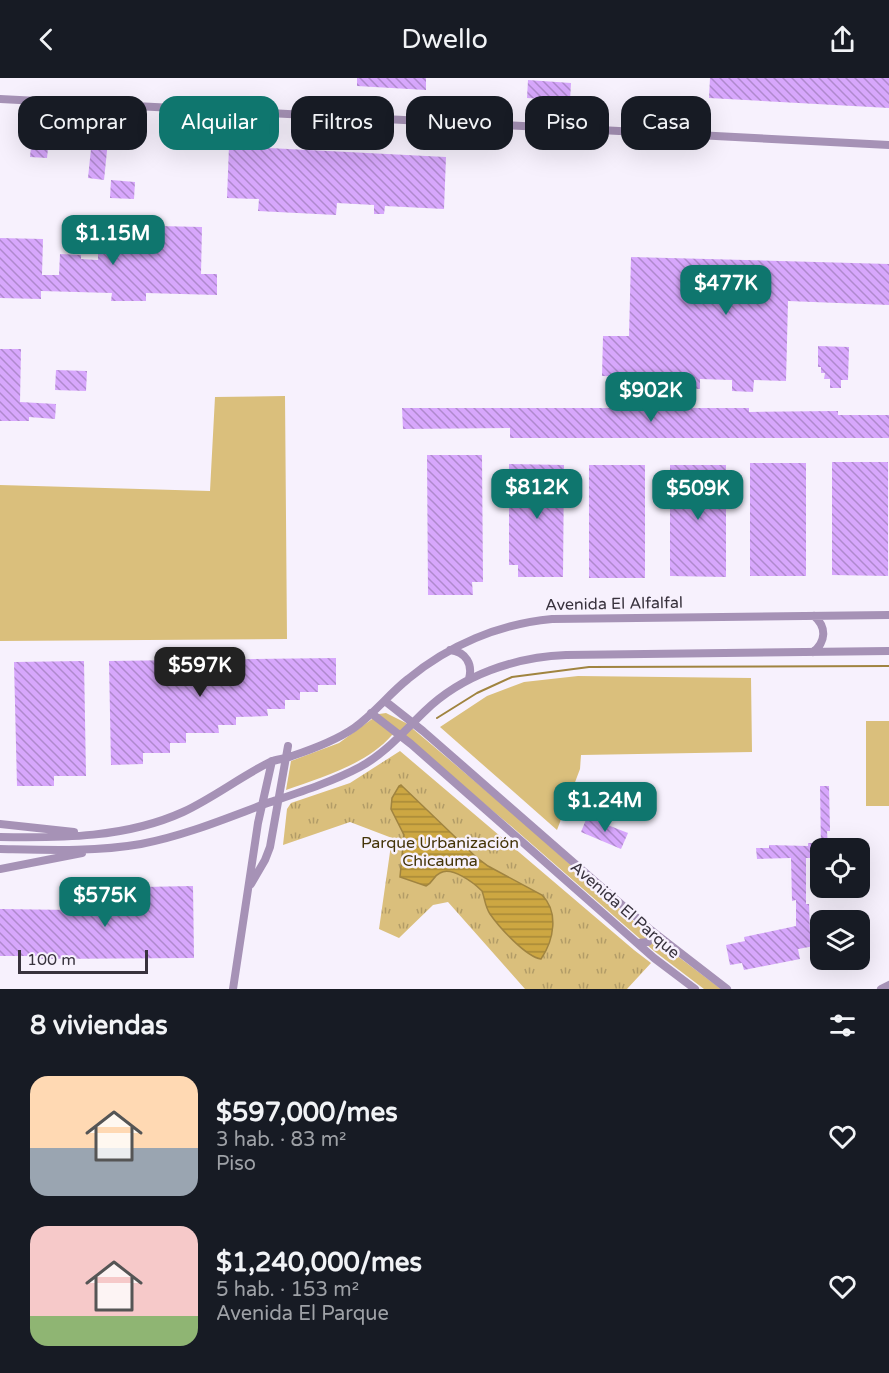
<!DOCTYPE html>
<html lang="es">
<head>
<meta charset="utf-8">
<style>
	:root { --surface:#171b24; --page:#20242c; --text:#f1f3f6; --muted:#9ea1a6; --accent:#0f766e }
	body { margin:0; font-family:"Varela Round",sans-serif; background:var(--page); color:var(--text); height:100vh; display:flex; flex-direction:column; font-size:22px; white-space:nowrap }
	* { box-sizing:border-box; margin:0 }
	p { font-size:20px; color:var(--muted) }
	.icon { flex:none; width:33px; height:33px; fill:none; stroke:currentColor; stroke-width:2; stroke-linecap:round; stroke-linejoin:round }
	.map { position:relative; height:911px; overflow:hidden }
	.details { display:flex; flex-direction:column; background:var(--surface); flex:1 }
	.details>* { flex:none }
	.top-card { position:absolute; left:18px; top:18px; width:854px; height:54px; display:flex; gap:12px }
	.buttons { position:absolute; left:810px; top:760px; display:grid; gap:12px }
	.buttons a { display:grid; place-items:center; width:60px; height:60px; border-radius:12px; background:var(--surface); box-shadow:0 6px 24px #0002; font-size:30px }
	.scale { position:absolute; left:18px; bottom:15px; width:130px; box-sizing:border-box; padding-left:6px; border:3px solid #38323d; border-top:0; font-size:16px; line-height:21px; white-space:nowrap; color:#38323d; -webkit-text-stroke:4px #f7f1fd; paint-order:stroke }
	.price { position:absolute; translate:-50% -51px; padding:0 14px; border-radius:12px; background:var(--accent); color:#fff; font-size:20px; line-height:39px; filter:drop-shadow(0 2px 3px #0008) }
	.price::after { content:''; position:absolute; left:50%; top:36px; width:18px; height:14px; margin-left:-9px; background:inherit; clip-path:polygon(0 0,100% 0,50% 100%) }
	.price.current { background:#222; color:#fff }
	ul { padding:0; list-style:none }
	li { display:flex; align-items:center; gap:18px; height:150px; padding:0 30px }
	li span { display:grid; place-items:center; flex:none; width:168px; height:120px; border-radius:18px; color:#555 }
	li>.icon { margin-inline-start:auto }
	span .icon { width:72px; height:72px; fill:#fffc; stroke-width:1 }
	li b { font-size:26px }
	h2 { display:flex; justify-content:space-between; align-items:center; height:72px; padding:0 30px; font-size:26px }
	.chip { padding:0 21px; border-radius:18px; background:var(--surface); box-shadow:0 6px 24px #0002; font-size:21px; line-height:54px }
	.chip.current { background:var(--accent); color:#fff }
	header { display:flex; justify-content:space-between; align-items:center; height:78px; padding:0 30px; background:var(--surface); font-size:27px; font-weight:600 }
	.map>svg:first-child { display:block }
</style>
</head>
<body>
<header><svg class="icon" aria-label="back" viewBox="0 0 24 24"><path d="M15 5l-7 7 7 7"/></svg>Dwello<svg class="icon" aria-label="share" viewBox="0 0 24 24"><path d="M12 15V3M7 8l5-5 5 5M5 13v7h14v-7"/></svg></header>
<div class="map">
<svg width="889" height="911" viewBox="0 0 889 911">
	<defs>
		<pattern id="park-tufts" width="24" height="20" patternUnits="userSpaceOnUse" patternTransform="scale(1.5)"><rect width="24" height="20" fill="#dabf7c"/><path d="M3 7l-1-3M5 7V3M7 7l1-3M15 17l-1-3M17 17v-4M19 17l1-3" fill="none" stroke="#b29c67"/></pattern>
		<pattern id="water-rules" width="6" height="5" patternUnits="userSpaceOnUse" patternTransform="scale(1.5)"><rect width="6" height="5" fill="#cda742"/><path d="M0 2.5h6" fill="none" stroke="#a78938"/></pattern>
		<pattern id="building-back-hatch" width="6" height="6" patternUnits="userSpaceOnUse" patternTransform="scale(1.5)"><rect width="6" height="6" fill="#d7a7fc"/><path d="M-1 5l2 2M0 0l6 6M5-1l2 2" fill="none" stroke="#af89cd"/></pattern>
	</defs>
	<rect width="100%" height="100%" fill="#f7f1fd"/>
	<!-- grass -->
	<path fill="#dabf7c" d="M285,318L287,561L0,563V407L210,413L215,319Z
		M578,598L751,600L752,674L581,677L580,691L557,752L440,649L487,618L524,604Z
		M386,635L406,645L516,738L647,855L721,911H704L654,873L511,748L405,660L392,657C366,687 322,699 286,712L291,683L339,665L379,636Z
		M866,643H889V728H866Z"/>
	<!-- park -->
	<path fill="url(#park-tufts)" d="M400,673L634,872L651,885L627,911H525L448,824L433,827L399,860L379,851L392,760L350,744L283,767L287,731L291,725L350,705Z"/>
	<!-- water -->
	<path fill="url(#water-rules)" stroke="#a08440" stroke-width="1.5" d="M401,707L476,779L488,788L542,817C559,834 554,862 541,881C526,879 499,849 490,836C485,829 485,821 482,813C474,805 452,788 440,795C433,798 433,805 426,808L400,799L404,757L391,731L392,720L399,708Z"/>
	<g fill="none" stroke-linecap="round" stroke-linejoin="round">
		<!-- stream -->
		<path stroke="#a08440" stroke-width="2" d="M437,640L477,615L512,599L589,589L889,588"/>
	</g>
	<!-- building -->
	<path fill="url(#building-back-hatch)" d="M357,0H426V12L357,8Z
		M710,0H889V30L709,20Z
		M528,2L571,5L570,23L527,20Z
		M463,20L488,21L487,31L463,30Z
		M32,59L49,61L47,80L30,79Z
		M92,61L108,63L104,102L88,100Z
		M229,68L446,79L444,131L385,128L384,136H374V127L337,125L336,137L258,133L259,121L227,120Z
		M111,102L135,104L134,121L110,120Z
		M115,147L202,149L201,196H217V217L146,215V223H111L112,215L41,213V221L0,220V160L43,161L42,197H59L60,176L81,177V181L98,182V163L114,164Z
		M631,179L889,186V227L788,223L786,303L754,302L753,314L732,313V302L700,301V311L658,309V300L602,298L603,258H629Z
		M818,268L849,269L848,302H841V310H830V301H824L825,295H821V289H818Z
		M0,271H21L20,324L56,326L55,341L29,339V343H0Z
		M56,292L87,293L86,313L55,312Z
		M402,330H749V334L838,333V337H889V360H510V350L403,351Z
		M427,377H482L483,504H472L473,517H428Z
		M832,384H888V498L832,497Z
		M750,385H806V498H750Z
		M509,386L564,387L563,499H518V487H509Z
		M589,387H645V500H589Z
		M670,387H726V499L670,498Z
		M336,580V607H318V614H300V622H285V631H267L268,638L236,639V647H218L219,655H186V665H170V675H143V686L111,687L109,583Z
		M84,583L86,698H54V708H17L14,584Z
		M820,708H829L830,753H827L828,771H821Z
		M587,739L628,755L621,771L581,754Z
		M808,765H820V780H806V826H809L810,856L820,854V867L798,871L800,881L744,892L742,885L730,887L726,867L745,863L744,859L796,848V822L792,823L791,780L757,781L756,770H769V767L808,768Z
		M193,808L194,880L40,881V878H0V831L73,832L72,822L142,821V809Z"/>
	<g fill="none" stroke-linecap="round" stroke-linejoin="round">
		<!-- minor -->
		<path stroke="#a692b6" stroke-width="8" d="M0,21L889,67
			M450,572C466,574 473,586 469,601
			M813,574C826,564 827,549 814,538
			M385,623L423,653L652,853L727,911
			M371,635L411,666L654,880L695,911
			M0,746L74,754
			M0,759C62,760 126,760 183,734C213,720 240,699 270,684C277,681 285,681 292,678C313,671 335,663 354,650C374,636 389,616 408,601C449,567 499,546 552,541L889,537
			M0,771C47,772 95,774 141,766C183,758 222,742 262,727C294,716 330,705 360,689C386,675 404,653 425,633C462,597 515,579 566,577L889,573
			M0,791L82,775
			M251,806L265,782L270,769L288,668
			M638,865L648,864L652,859V853
			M233,911L258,745L272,683
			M881,911L889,907"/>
	</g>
	<g text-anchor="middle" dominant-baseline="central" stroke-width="5" stroke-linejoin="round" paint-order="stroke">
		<!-- street labels -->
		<g font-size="16" fill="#38323d" stroke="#f7f1fd">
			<text transform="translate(614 526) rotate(-1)">Avenida El Alfalfal</text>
			<text transform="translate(625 832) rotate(41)">Avenida El Parque</text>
		</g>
		<!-- park labels -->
		<g font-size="16" fill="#443408" stroke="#f7f1fd">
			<text x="440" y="765">Parque Urbanización<tspan x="440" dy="18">Chicauma</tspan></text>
		</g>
	</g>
</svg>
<div class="buttons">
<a><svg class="icon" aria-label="locate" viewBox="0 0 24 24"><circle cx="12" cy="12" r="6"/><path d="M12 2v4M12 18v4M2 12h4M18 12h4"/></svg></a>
<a><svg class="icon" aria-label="layers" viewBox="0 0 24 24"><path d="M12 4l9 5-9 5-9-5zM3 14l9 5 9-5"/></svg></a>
</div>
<div class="scale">100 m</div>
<b class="price" style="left:113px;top:188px">$1.15M</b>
<b class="price" style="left:726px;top:238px">$477K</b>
<b class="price" style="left:651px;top:345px">$902K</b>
<b class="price" style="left:537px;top:442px">$812K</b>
<b class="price" style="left:698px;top:443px">$509K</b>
<b class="price current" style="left:200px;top:620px">$597K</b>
<b class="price" style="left:605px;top:755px">$1.24M</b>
<b class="price" style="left:105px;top:850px">$575K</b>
<div class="top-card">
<a class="chip">Comprar</a>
<a class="chip current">Alquilar</a>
<a class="chip">Filtros</a>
<a class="chip">Nuevo</a>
<a class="chip">Piso</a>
<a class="chip">Casa</a>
</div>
</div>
<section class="details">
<h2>8 viviendas<svg class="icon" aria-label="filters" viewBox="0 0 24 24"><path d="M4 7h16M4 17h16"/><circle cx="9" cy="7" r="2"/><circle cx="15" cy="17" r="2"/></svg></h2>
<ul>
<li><span style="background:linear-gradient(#ffd9b3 60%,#9aa5b1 0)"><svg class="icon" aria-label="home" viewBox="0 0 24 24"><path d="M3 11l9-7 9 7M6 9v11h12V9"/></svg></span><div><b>$597,000/mes</b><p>3 hab. · 83 m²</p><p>Piso</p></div><svg class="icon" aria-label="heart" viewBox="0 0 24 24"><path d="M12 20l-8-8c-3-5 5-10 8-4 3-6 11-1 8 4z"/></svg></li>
<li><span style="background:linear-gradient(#f6c9c9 75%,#8fb573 0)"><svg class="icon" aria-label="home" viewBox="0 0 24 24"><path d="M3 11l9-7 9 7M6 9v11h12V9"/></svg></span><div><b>$1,240,000/mes</b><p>5 hab. · 153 m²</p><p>Avenida El Parque</p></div><svg class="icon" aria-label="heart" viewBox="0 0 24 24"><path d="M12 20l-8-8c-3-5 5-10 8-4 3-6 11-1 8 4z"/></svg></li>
</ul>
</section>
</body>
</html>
